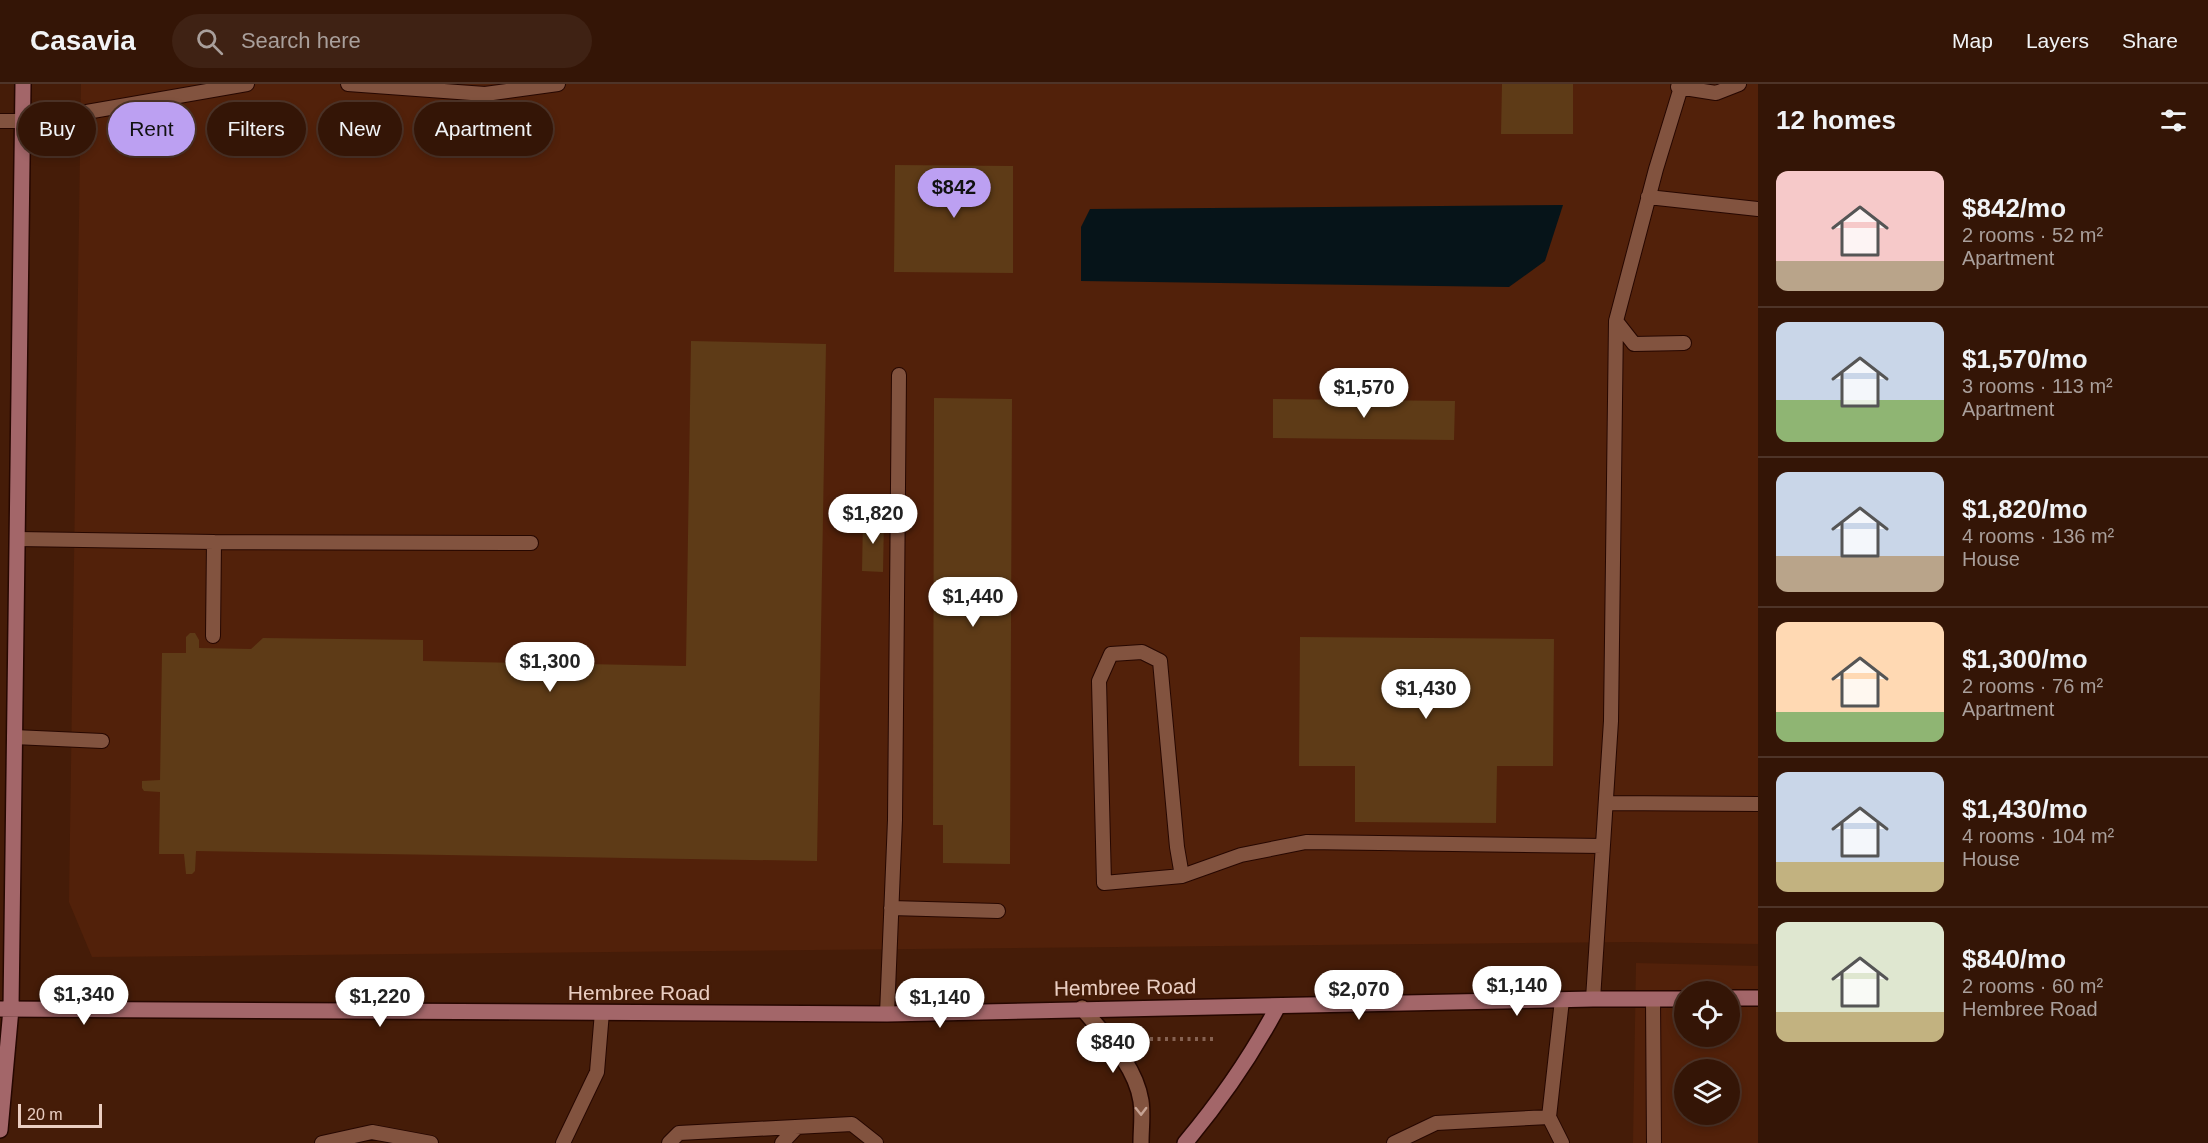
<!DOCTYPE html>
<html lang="en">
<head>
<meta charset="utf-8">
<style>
	:root { --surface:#341506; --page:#3f2214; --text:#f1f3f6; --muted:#a99f9b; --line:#4e3428; --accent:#bca0f2 }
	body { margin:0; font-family:Helvetica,sans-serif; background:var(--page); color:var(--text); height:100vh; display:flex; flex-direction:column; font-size:22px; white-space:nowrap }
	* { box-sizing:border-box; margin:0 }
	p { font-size:20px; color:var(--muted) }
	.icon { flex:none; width:33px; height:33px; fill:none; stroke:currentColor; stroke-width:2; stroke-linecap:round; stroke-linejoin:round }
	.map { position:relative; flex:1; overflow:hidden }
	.details { display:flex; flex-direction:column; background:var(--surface); width:450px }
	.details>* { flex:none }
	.banner { position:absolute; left:18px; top:18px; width:570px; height:54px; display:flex; gap:12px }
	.controls { position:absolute; left:1674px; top:897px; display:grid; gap:12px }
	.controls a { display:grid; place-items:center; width:66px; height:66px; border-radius:50%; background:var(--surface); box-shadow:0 3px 9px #0003,0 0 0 2px var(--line); font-size:30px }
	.scale { position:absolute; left:18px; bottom:15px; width:84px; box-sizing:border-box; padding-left:6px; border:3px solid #eacec2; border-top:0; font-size:16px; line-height:21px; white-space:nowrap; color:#eacec2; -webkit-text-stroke:4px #451c08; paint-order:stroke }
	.price { position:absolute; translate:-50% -51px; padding:0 14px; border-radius:21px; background:#fff; color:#222; font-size:20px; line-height:39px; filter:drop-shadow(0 2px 3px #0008) }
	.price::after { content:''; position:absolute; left:50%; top:36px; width:18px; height:14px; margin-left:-9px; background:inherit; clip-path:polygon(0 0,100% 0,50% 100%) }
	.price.active { background:var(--accent); color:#111 }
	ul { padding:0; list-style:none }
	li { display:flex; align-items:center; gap:18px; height:150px; padding:0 18px }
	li+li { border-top:2px solid var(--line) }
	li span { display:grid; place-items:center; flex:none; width:168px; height:120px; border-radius:12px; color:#555 }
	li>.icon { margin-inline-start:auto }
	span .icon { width:72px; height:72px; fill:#fffc; stroke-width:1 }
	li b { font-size:26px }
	h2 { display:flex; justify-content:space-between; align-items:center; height:72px; padding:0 18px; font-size:26px }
	.tag { padding:0 21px; border-radius:27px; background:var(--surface); box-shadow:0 3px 9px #0003,0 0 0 2px var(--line); font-size:21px; line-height:54px }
	.tag.active { background:var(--accent); color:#111 }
	header { display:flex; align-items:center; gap:36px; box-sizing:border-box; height:84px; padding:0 30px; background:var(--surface); border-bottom:2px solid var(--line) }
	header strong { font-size:28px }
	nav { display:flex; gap:33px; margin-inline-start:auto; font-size:21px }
	.search { width:420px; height:54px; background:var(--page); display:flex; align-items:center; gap:15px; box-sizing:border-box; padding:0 21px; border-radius:33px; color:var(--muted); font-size:22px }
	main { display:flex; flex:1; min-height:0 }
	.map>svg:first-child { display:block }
</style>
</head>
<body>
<header>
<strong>Casavia</strong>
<div class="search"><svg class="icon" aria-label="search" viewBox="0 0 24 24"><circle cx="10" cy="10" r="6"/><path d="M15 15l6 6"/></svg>Search here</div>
<nav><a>Map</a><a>Layers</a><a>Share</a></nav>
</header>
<main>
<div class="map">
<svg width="1758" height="1059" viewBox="0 0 1758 1059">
	<rect width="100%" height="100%" fill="#451c08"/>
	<!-- built -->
	<path fill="#52210a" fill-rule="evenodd" d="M81,0H1758V860L1633,858L92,873L69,818Z
		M1636,879L1758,882V1059H1633ZM1684,908H1730V952H1684ZM1684,986H1730V1030H1684Z"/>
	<!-- water -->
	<path fill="#061419" d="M1563,121L1545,177L1509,203L1081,197V143L1090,125Z"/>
	<!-- building -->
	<path fill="#5e3b17" d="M1502,0H1573V50H1501Z
		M895,81L1013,82V189L894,188Z
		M691,257L826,260L817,777L196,767L195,787L192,790H186L184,770H159L160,708L144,707L142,704V697L160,696L162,569H186V553L190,549H195L199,556V564L251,565L263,554L423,556V577L686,582Z
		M934,314L1012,315L1010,780L943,779V741H933Z
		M1273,315L1455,317L1454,356L1273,354Z
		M863,434L884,435L883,488L862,487Z
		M1300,553L1554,555L1553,682H1497L1496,739L1355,738V682H1299Z"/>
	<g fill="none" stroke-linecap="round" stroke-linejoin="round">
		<defs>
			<path id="lane" d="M348,0L485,10L558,0
				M1678,3L1716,9L1739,0
				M0,37H23L81,29L247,0
				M1648,113L1758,125
				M1616,237L1634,260L1684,259
				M17,455L214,458L213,552
				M214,458L531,459
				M14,653L102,657
				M1606,719L1758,720
				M1182,792L1104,799L1099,597L1111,570L1142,568L1160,577L1177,763L1182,792L1241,771L1306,758L1603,762
				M891,824L998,827
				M1593,915L1611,637L1616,237L1656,85L1682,0
				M1653,915L1654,1059
				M887,930L895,736L899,291
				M1549,1033L1562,1059
				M322,1059L372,1048L431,1059
				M563,1059L597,988L602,928
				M669,1059L679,1049L852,1040L876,1059
				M782,1059L797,1043
				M1394,1059L1436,1039L1549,1033L1562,916"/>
			<path id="street" d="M1082,924C1105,952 1135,980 1141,1017C1143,1031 1141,1045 1141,1059"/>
			<path id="secondary" d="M1730,914H1758
				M0,925L887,930L1593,915H1684
				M0,1046L11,925L23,0
				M1185,1059C1222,1015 1251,973 1278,922"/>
		</defs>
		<!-- lane casing -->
		<use href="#lane" stroke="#260700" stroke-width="16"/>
		<!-- street casing -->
		<use href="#street" stroke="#260700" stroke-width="18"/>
		<!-- secondary casing -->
		<use href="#secondary" stroke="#260700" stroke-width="18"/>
		<!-- path -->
		<path stroke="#866252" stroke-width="4" stroke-dasharray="3 4.5" stroke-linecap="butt" d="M1135,955H1215"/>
		<!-- lane -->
		<use href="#lane" stroke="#82533f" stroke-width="14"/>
		<!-- street -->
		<use href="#street" stroke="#82533f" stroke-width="15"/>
		<!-- secondary -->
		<use href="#secondary" stroke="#a36669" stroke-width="15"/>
	</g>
	<!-- one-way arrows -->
	<defs><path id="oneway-chevron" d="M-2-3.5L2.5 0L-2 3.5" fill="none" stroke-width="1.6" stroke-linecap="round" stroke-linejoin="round" transform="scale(1.5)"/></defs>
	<use stroke="#c6a394" href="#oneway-chevron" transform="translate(1141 1027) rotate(89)"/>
	<g text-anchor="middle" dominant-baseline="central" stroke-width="5" stroke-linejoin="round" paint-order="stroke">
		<!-- street labels -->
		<g font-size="21" fill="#eacec2" stroke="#451c08">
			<text transform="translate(1125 903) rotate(-1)">Hembree Road</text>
			<text x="639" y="908">Hembree Road</text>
		</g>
	</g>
</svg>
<div class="controls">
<a><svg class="icon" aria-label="locate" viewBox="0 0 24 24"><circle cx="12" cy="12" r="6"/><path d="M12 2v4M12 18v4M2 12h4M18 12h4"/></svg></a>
<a><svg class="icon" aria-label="layers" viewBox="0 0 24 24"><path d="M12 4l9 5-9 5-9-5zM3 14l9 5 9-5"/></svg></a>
</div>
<div class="scale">20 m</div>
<b class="price active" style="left:954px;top:135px">$842</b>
<b class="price" style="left:1364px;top:335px">$1,570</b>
<b class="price" style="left:873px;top:461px">$1,820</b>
<b class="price" style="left:973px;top:544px">$1,440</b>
<b class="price" style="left:550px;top:609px">$1,300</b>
<b class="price" style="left:1426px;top:636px">$1,430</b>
<b class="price" style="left:1517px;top:933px">$1,140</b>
<b class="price" style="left:1359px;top:937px">$2,070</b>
<b class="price" style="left:84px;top:942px">$1,340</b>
<b class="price" style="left:380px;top:944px">$1,220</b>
<b class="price" style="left:940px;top:945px">$1,140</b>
<b class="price" style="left:1113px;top:990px">$840</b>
<div class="banner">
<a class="tag">Buy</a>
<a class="tag active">Rent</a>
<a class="tag">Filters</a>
<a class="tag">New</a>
<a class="tag">Apartment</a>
</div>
</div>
<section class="details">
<h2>12 homes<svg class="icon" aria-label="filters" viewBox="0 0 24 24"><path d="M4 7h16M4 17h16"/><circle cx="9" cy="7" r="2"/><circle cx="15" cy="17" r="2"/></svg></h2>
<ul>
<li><span style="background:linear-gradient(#f6c9c9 75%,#b9a48a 0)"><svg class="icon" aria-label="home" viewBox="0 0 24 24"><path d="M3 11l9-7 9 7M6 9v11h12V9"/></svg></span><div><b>$842/mo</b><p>2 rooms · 52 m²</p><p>Apartment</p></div></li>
<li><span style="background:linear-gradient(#c9d6e8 65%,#8fb573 0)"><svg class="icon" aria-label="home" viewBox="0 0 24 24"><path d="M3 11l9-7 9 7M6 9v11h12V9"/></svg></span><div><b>$1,570/mo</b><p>3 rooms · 113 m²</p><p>Apartment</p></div></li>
<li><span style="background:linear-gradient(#c9d6e8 70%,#b9a48a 0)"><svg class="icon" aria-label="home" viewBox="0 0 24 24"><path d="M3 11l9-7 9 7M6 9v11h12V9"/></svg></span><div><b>$1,820/mo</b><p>4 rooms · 136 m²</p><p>House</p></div></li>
<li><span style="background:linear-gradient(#ffd9b3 75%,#8fb573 0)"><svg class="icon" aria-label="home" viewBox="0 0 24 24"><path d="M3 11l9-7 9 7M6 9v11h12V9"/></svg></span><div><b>$1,300/mo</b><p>2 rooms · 76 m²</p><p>Apartment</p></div></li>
<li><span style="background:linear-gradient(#c9d6e8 75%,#c2b280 0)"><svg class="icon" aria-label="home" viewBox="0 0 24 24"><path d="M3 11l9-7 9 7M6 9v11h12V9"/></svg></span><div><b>$1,430/mo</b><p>4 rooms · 104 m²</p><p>House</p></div></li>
<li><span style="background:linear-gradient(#dfe7d0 75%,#c2b280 0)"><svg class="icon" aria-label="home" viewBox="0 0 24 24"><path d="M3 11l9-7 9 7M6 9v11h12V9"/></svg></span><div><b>$840/mo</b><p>2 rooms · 60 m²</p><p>Hembree Road</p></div></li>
</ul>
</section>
</main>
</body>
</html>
